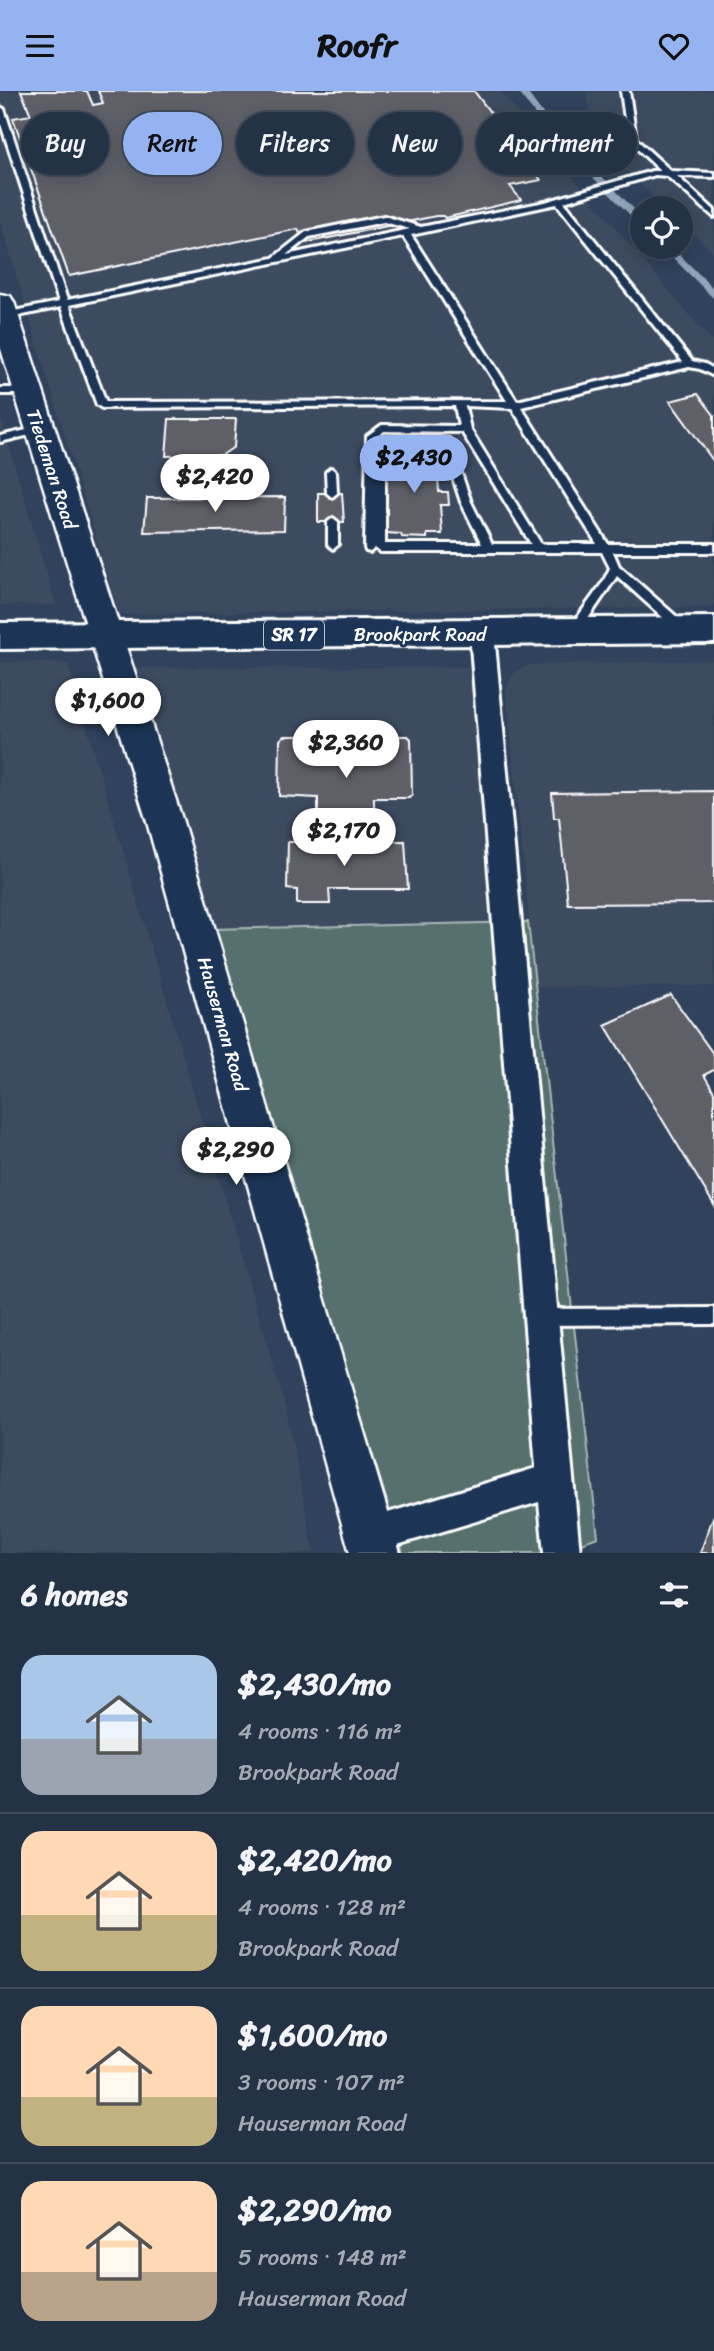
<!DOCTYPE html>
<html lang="en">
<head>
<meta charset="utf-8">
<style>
	:root { --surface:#243245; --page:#303e50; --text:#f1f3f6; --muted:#a3aab3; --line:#414d5e; --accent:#95b2f1 }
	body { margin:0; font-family:Sriracha,sans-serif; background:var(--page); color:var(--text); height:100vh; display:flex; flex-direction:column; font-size:26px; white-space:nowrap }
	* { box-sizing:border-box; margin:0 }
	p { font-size:23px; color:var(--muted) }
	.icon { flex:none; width:38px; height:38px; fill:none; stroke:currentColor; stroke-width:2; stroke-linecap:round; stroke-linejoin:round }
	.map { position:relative; height:1462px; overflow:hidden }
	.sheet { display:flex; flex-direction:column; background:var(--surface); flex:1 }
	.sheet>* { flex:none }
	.guide { position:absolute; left:21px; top:21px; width:672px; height:63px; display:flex; gap:14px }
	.buttons { position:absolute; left:630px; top:105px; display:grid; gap:14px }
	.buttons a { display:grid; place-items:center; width:63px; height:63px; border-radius:50%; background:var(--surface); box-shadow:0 4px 18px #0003,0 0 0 2px var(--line); font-size:35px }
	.price { position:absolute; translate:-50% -60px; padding:0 16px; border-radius:24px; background:#fff; color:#222; font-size:23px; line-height:46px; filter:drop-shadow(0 2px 4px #0008) }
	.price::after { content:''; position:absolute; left:50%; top:42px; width:21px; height:16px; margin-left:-10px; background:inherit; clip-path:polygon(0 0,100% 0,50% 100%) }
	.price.current { background:var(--accent); color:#111 }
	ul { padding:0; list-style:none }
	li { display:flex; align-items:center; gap:21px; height:175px; padding:0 21px }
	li+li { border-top:2px solid var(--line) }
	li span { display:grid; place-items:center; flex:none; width:196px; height:140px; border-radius:21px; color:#555 }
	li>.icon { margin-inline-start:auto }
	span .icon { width:84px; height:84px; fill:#fffc; stroke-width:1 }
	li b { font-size:30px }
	h2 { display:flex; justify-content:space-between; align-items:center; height:84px; padding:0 21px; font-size:30px }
	.tag { padding:0 24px; border-radius:32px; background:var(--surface); box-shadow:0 4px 18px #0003,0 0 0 2px var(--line); font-size:24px; line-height:63px }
	.tag.current { background:var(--accent); color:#111 }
	header { display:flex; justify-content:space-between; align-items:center; height:91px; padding:0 21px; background:var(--accent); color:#111; font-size:32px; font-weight:700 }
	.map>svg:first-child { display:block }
</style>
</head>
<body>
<header><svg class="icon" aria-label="menu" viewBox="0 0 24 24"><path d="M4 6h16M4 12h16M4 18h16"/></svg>Roofr<svg class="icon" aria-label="heart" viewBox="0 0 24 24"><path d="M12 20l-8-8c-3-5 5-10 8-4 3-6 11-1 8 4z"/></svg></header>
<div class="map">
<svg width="714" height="1462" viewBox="0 0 714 1462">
	<rect width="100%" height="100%" fill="#30425c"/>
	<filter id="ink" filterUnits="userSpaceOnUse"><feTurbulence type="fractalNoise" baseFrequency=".0143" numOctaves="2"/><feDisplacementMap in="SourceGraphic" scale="14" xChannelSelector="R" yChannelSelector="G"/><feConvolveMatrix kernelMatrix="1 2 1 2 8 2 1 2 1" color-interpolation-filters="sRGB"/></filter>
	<g filter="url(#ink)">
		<!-- built -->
		<path fill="#3e4b60" d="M0,0H500L714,253V516L119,523L0,130Z
			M586,0H714V162L681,131V117H666L599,55Z
			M0,324L56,514H0Z
			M714,569V895L536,896L506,598L509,590L518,579L529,574Z
			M0,571L68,572L286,1318L314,1462H0Z
			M474,576L490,834L210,838L133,577Z"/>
		<!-- green -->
		<path fill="#546f6d" stroke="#aab7b6" stroke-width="2" d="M528,831L598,1446L552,1462H403L210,838Z"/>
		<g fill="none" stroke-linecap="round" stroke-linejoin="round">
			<!-- stream -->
			<path stroke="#8fa3b9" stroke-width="7" d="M522,0L550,38L642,131
				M667,156L714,203"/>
		</g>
		<!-- building -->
		<path fill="#5e5f68" stroke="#fff" stroke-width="2" d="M21,0H87L93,14L103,12L98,0H474L541,89L510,95L521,109L445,127L443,125H436L304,152L298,138L69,185L13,27L31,24Z
			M698,303L714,324V371L670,310Z
			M169,328H236L234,356L222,364L166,365Z
			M418,357H436L439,401H448L449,414H440L442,443H427V447L402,446L401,443L387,442L385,372H393L392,362H411L412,372L419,371Z
			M318,402H342L344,431H318Z
			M285,406L284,439L144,441L147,407Z
			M284,645H408L411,648L412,704L409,707H374V752L372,754L321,755L318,753V707L279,705L280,649Z
			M714,700V812L568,813L559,727H554L552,702Z
			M405,750L408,798H329L330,813H297V799L287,798L288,751Z
			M671,904L714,964V979L704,984L714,1001V1114L605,934Z
			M714,1424V1462H700Z"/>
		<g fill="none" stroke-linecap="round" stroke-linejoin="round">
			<defs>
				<path id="service" d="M621,0H629L636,48L671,80L714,82V86L677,85L714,119V126L667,85L655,84L564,111L692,270L705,273L714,278V285L700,278L689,276L521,316L608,453H714V461H613L619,475L686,534L688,537L686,540H678L617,485L577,544H569L567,541L569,538L603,491L610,477L602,461H380L375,457L370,461L366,460L365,457L367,345L382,334L459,335L455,315L102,317L97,314L61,216L4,228L0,226L1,223L4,222L59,211L0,30V16L4,18L67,209L273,167L306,141L384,125L421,136L545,111L652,80H661L628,49ZM557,113L683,271L517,310L411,144ZM384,131L410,138L286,164L309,146ZM403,145L507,310L106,311L69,214ZM465,315L512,317L597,453H541L470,338ZM384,340L462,341L531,453H492L471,411L449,348L409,344L385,348C376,350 375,360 375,368V348ZM409,350L442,353L461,411L482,453H385V358L388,354Z
					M0,297H28L33,300L28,303H0Z
					M40,336L43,337V341L0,351V345Z
					M331,377L336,381L337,402L332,406L327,402L326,381Z
					M333,427L338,431V454L333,458L328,454V431Z
					M714,1217V1233L541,1234L536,1231L533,1226L536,1221L541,1218Z"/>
				<path id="minor" d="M482,533L490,536L494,542L580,1462H544L539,1411L371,1462L358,1457L353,1444L358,1431L536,1377L470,542L474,536Z"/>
				<path id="secondary" d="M0,203L10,205L14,211L183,731L400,1462H350L147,731L0,255Z"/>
				<path id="primary" d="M714,526V552L0,558V532Z"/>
			</defs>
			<!-- service casing -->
			<use href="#service" stroke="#fff" stroke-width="6"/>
			<!-- minor casing -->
			<use href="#minor" stroke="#fff" stroke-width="6"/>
			<!-- secondary casing -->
			<use href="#secondary" stroke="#fff" stroke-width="5"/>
			<!-- primary casing -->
			<use href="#primary" stroke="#fff" stroke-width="6"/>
			<!-- service -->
			<use href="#service" fill="#1d3557" fill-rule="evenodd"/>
			<!-- minor -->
			<use href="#minor" fill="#1d3557" fill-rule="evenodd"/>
			<!-- secondary -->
			<use href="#secondary" fill="#1d3557" fill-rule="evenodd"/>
			<!-- primary -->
			<use href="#primary" fill="#1d3557" fill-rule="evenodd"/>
		</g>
	</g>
	<g text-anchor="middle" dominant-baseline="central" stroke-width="6" stroke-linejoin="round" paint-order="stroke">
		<!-- shield labels -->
		<rect fill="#1d3557" stroke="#bbc2cd" stroke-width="2" x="264" y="529.5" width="60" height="29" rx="5"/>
		<g font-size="18" font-weight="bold" fill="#fff">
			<text x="294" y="544">SR 17</text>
		</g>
		<!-- street labels -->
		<g font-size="19" fill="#fff" stroke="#1d3557">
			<text transform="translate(52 378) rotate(72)">Tiedeman Road</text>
			<text x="420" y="543">Brookpark Road</text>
			<text transform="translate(223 933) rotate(74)">Hauserman Road</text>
		</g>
	</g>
</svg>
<div class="buttons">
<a><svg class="icon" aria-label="locate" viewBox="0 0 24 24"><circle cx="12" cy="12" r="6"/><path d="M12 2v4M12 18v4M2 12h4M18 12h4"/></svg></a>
</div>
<b class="price current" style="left:414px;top:404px">$2,430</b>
<b class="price" style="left:215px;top:423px">$2,420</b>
<b class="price" style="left:108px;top:647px">$1,600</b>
<b class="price" style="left:346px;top:689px">$2,360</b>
<b class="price" style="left:344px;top:777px">$2,170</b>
<b class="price" style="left:236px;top:1096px">$2,290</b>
<div class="guide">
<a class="tag">Buy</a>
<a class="tag current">Rent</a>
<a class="tag">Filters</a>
<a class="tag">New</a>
<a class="tag">Apartment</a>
</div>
</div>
<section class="sheet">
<h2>6 homes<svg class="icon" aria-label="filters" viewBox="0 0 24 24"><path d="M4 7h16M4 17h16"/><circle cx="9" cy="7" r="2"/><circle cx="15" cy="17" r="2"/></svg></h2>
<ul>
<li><span style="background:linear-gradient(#a9c7e8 60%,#9aa5b1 0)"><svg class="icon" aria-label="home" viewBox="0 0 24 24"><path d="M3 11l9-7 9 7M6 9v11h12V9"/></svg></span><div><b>$2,430/mo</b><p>4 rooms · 116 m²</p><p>Brookpark Road</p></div></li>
<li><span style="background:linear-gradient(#ffd9b3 60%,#c2b280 0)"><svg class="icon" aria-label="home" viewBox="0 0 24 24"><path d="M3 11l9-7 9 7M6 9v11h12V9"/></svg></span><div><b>$2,420/mo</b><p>4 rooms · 128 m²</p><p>Brookpark Road</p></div></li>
<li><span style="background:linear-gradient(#ffd9b3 65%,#c2b280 0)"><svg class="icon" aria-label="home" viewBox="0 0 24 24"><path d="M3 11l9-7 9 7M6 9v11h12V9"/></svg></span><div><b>$1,600/mo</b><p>3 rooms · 107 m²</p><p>Hauserman Road</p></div></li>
<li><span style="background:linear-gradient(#ffd9b3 65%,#b9a48a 0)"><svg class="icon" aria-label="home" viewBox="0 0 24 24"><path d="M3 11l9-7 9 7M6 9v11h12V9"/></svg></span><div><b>$2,290/mo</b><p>5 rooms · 148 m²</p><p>Hauserman Road</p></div></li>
</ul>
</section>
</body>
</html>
